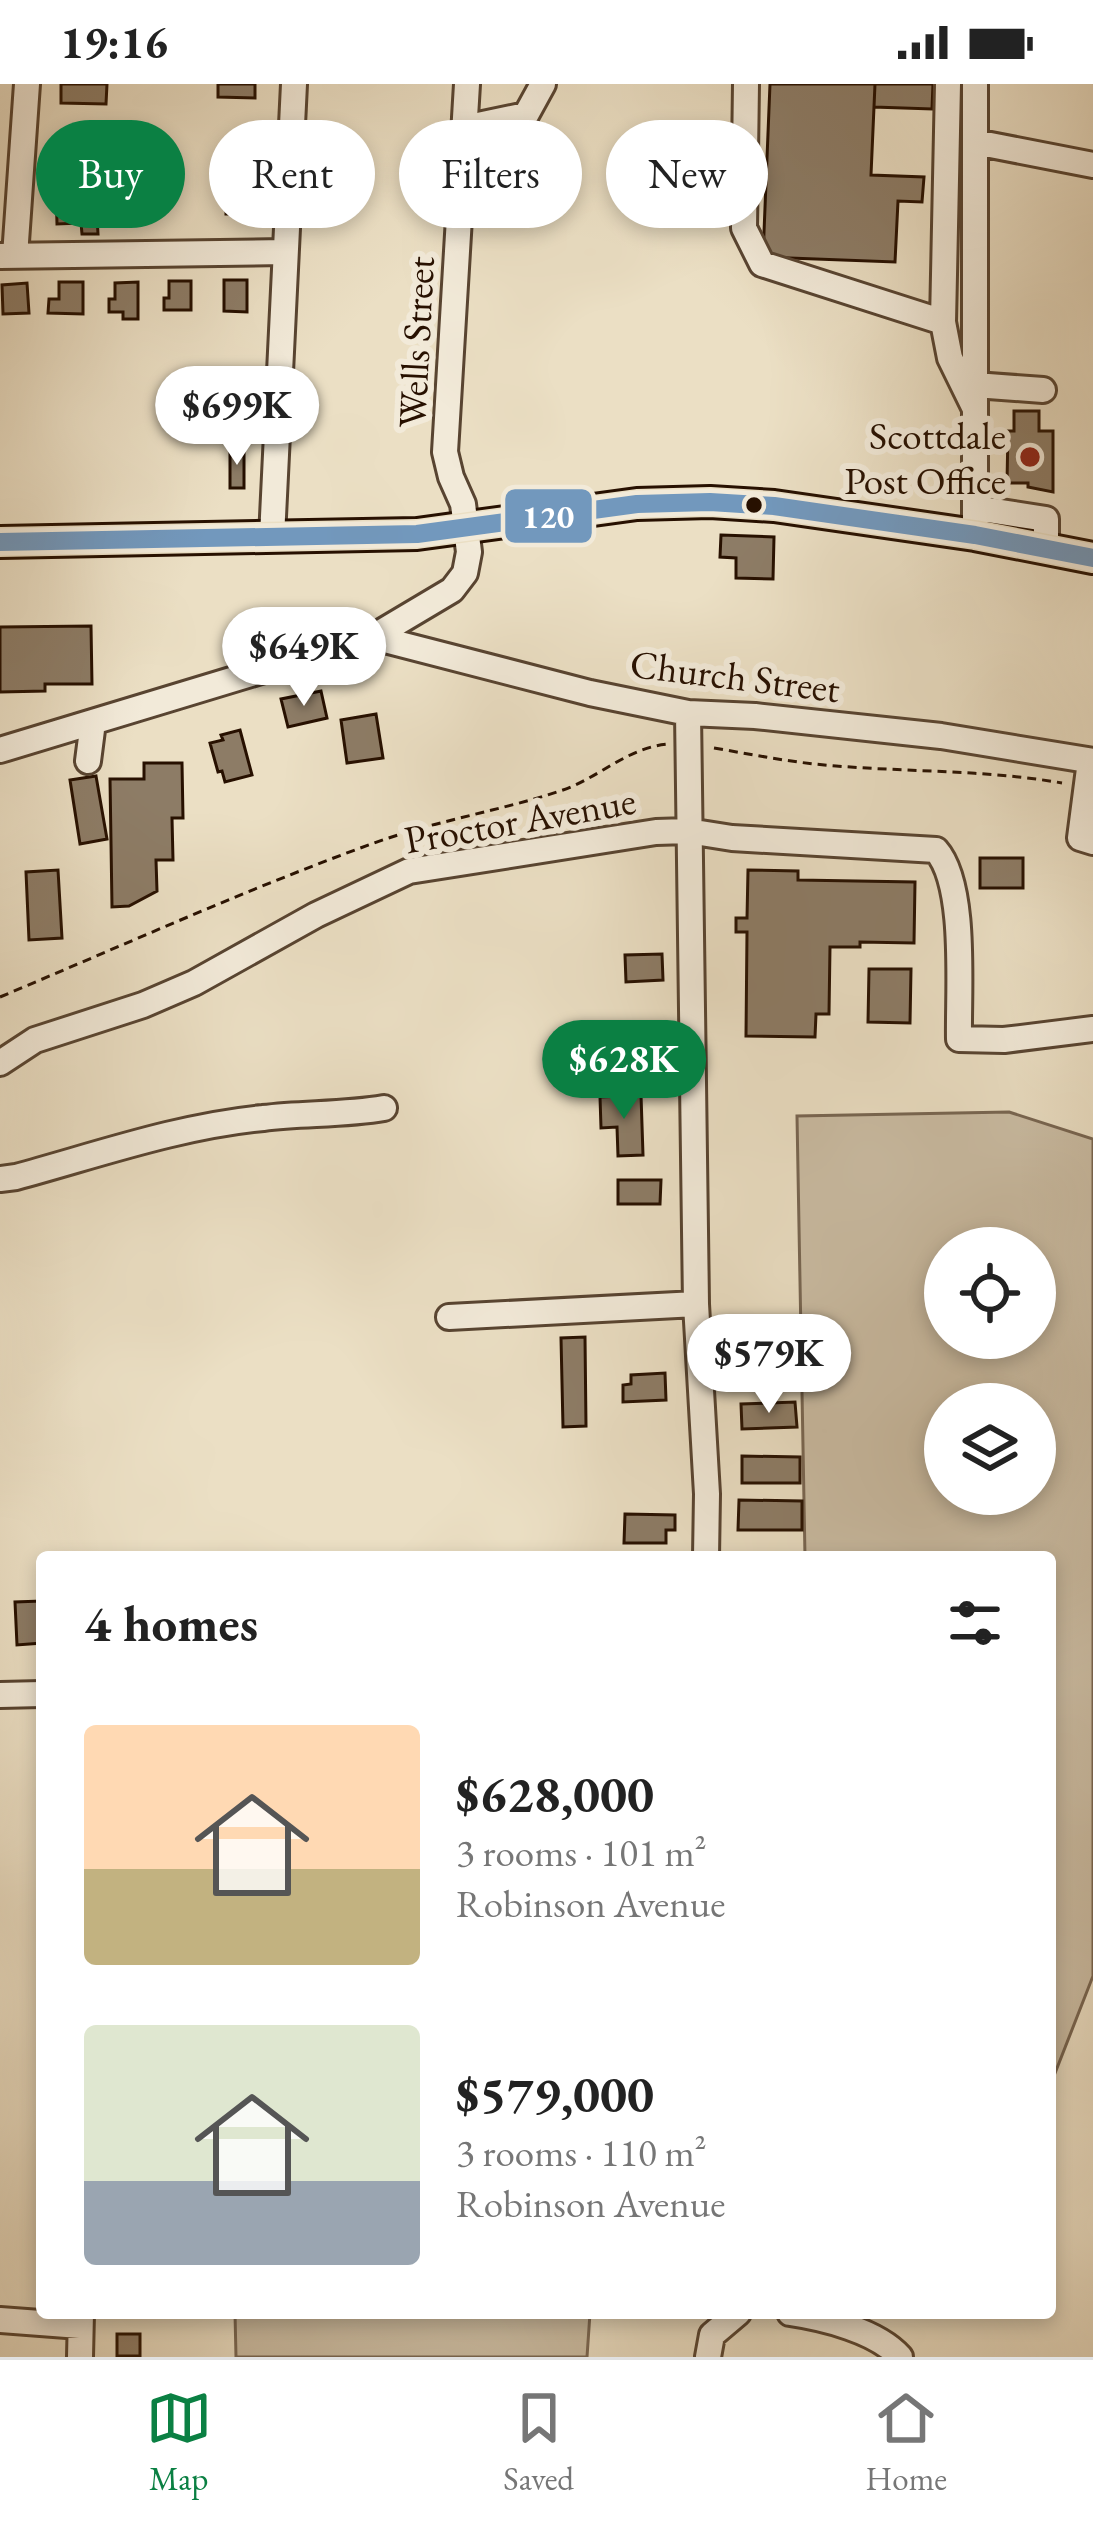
<!DOCTYPE html>
<html lang="en">
<head>
<meta charset="utf-8">
<style>
	:root { --surface:#fff; --page:#f6f6f6; --text:#222; --muted:#767676; --line:#e0e0e0; --accent:#0b8043 }
	body { margin:0; font-family:"EB Garamond",serif; background:var(--page); color:var(--text); height:100vh; display:flex; flex-direction:column; font-size:45px; white-space:nowrap }
	* { box-sizing:border-box; margin:0 }
	p { font-size:39px; color:var(--muted) }
	.icon { flex:none; width:66px; height:66px; fill:none; stroke:currentColor; stroke-width:2; stroke-linecap:round; stroke-linejoin:round }
	.map { position:relative; flex:1; overflow:hidden }
	.sheet { position:absolute; left:36px; top:1467px; width:1020px; height:768px; display:flex; flex-direction:column; background:var(--surface); border-radius:12px; box-shadow:0 6px 18px #0003 }
	.sheet>* { flex:none }
	.hud { position:absolute; left:36px; top:36px; width:1023px; height:108px; display:flex; gap:24px }
	.tools { position:absolute; left:924px; top:1143px; display:grid; gap:24px }
	.tools a { display:grid; place-items:center; width:132px; height:132px; border-radius:50%; background:var(--surface); box-shadow:0 6px 18px #0003; font-size:60px }
	.price { position:absolute; translate:-50% -102px; padding:0 27px; border-radius:42px; background:#fff; color:#222; font-size:39px; line-height:78px; filter:drop-shadow(0 3px 6px #0008) }
	.price::after { content:''; position:absolute; left:50%; top:72px; width:36px; height:27px; margin-left:-18px; background:inherit; clip-path:polygon(0 0,100% 0,50% 100%) }
	.price.selected { background:var(--accent); color:#fff }
	ul { padding:0; list-style:none }
	li { display:flex; align-items:center; gap:36px; height:300px; padding:0 48px }
	li span { display:grid; place-items:center; flex:none; width:336px; height:240px; border-radius:12px; color:#555 }
	li>.icon { margin-inline-start:auto }
	span .icon { width:144px; height:144px; fill:#fffc; stroke-width:1 }
	li b { font-size:51px }
	h2 { display:flex; justify-content:space-between; align-items:center; height:144px; padding:0 48px; font-size:51px }
	.tag { padding:0 42px; border-radius:54px; background:var(--surface); box-shadow:0 6px 18px #0003; font-size:42px; line-height:108px }
	.tag.selected { background:var(--accent); color:#fff }
	.status { display:flex; justify-content:space-between; align-items:center; height:84px; padding:0 60px; background:var(--surface); direction:ltr }
	.status svg { height:33px; fill:currentColor }
	.tab-bar { display:flex; justify-content:space-around; align-items:center; height:168px; border-top:3px solid var(--line); background:var(--surface); font-size:33px; color:var(--muted) }
	.tab-bar a { display:grid; justify-items:center; gap:6px }
	.tab-bar .selected { color:var(--accent) }
	.map>svg:first-child { display:block }
</style>
</head>
<body>
<div class="status"><b>19:16</b><svg viewBox="0 0 49 12"><path d="M0 12V9h3v3zM5 12V6h3v6zM10 12V3h3v9zM15 12V0h3v12zM26 1h20v11H26zM47 4h2v5h-2z"/></svg></div>
<div class="map">
<svg width="1093" height="2273" viewBox="0 0 1093 2273">
	<rect width="100%" height="100%" fill="#ebdfc4"/>
	<filter id="stains"><feTurbulence type="fractalNoise" baseFrequency=".00167" numOctaves="4"/><feColorMatrix values="0 0 0 0 .2 0 0 0 0 .09 0 0 0 0 .02 0 0 0 .5 -.17"/></filter>
	<radialGradient id="worn" r=".72"><stop offset=".6" stop-color="#630" stop-opacity="0"/><stop offset="1" stop-color="#630" stop-opacity=".3"/></radialGradient>
	<!-- green -->
	<path fill="#cabca3" stroke="#786652" stroke-width="3" fill-rule="evenodd" d="M1009,1028L1093,1055V1892L1050,2002V1473H805L797,1032ZM945,1164H1035V1254H945ZM945,1320H1035V1410H945Z
		M235,2229H590L587,2273H236Z"/>
	<!-- building -->
	<path fill="#8d7c66" stroke="#271000" stroke-width="3" d="M61,0H107L106,20L61,19Z
		M218,0H255V14L218,13Z
		M770,0H875L871,91L924,93L922,118L898,117L895,178L763,173Z
		M875,0H933L932,25L874,23Z
		M71,55L93,56V75H85V92H60V74H70Z
		M226,94H251V130H226Z
		M133,95L134,134L108,135L106,96Z
		M82,103L83,133L97,132L98,150H82L81,139L57,140L56,104Z
		M224,196H247V228L224,227Z
		M169,197H191V226H164V214H169Z
		M59,198H83V230L48,229L49,215H59Z
		M138,198V235H123V228H109V215H115V199Z
		M27,199L29,229L3,230L2,201Z
		M1014,327H1039V347H1053V408L1028,403V399H1007L1008,347H1014Z
		M230,365H244V404H230Z
		M721,451L774,453L773,495L736,494V474L720,473Z
		M91,542L92,600H45V607L0,608V543Z
		M321,607L327,634L288,643L281,615Z
		M376,630L383,674L347,679L341,636Z
		M240,646L252,691L225,698L222,687L218,688L210,659L223,656L221,651Z
		M144,679H182L183,734H172L173,776H156L157,807L129,822L112,823L110,695H144Z
		M96,692L107,755L80,760L70,696Z
		M980,774H1023V804H980Z
		M58,786L62,854L29,856L26,788Z
		M748,786L798,787V796L915,798L914,859L860,858V863H830L829,930H816L815,953L746,952L747,848H736V834H747Z
		M662,870L663,896L626,898L625,871Z
		M869,885H911L910,939L868,938Z
		M641,1011L643,1071L618,1072L617,1043L601,1044L600,1013Z
		M618,1096H661L660,1120H618Z
		M585,1253L586,1342L563,1343L561,1254Z
		M665,1289L666,1316L623,1318V1301L631,1300V1291Z
		M795,1318L797,1343L742,1345L741,1320Z
		M742,1372L800,1373V1399H742Z
		M739,1416L802,1417V1446H738Z
		M625,1430L675,1431V1446H666V1459H624Z
		M41,1517L42,1559L17,1561L15,1518Z
		M117,2250H140V2272H117Z"/>
	<g fill="none" stroke-linecap="round" stroke-linejoin="round">
		<defs>
			<path id="minor" d="M746,0L744,144L762,180L943,238L950,274L975,325
				M975,0V451
				M464,44L526,31L543,0
				M975,58L1093,81
				M0,172L284,168
				M15,172L27,0
				M943,238L948,0
				M975,301L1043,306
				M975,424L1046,435V465
				M272,453L294,0
				M373,553L590,609L688,629L755,632L941,652L1093,677
				M688,629L696,1220L707,1410L706,1473
				M0,666L373,553L452,506L465,489L469,468L463,420L451,393L445,368L467,0
				M88,677L93,638
				M1090,677L1080,754L1093,758
				M0,979L35,956L143,921L194,899L316,831L409,787L656,748L688,747L732,754L936,766C967,801 958,907 959,955L1004,956L1093,945
				M0,1095L16,1093C97,1071 179,1042 263,1034C304,1029 344,1031 384,1024
				M449,1233L696,1220
				M0,1611L42,1610
				M790,2229C824,2234 877,2247 900,2273
				M0,2236L80,2242
				M80,2273L81,2229
				M708,2273L712,2251L738,2229"/>
			<path id="major" d="M0,458L417,450L637,420L710,418L774,422L975,451L1093,474"/>
		</defs>
		<!-- minor casing -->
		<use href="#minor" stroke="#584431" stroke-width="30"/>
		<!-- major casing -->
		<use href="#major" stroke="#271000" stroke-width="36"/>
		<!-- path -->
		<path stroke="#271000" stroke-width="3" stroke-dasharray="9 6" stroke-linecap="butt" d="M714,664C755,671 794,679 836,682C912,688 987,686 1062,699
			M0,913C124,861 247,805 374,759C435,737 499,727 560,707C598,695 627,663 669,660"/>
		<!-- minor -->
		<use href="#minor" stroke="#f2ead9" stroke-width="24"/>
		<!-- major -->
		<use href="#major" stroke="#ebdfc4" stroke-width="30"/>
		<defs>
			<path id="bus-1" d="M0,458L417,450L637,420L710,418L774,422L975,451L1093,474"/>
		</defs>
		<!-- bus-1 casing -->
		<use href="#bus-1" stroke="#f2ead9" stroke-width="27"/>
		<!-- bus-1 -->
		<use href="#bus-1" stroke="#7298bd" stroke-width="18"/>
	</g>
	<!-- markers -->
	<circle fill="#8f2418" stroke="#f2ead9" stroke-width="4.5" cx="1030" cy="373" r="12"/>
	<circle fill="#271000" stroke="#f2ead9" stroke-width="4.5" cx="754" cy="421" r="10"/>
	<g text-anchor="middle" dominant-baseline="central" stroke-width="12" stroke-linejoin="round" paint-order="stroke">
		<!-- street labels -->
		<g font-size="39" fill="#271000" stroke="#f2ead9">
			<text transform="translate(416 258) rotate(-87)">Wells Street</text>
			<text transform="translate(735 592) rotate(7)">Church Street</text>
			<text transform="translate(520 736) rotate(-10)">Proctor Avenue</text>
		</g>
		<!-- poi labels -->
		<g font-size="39" fill="#271000" stroke="#f2ead9" text-anchor="end">
			<text x="1006" y="351">Scottdale<tspan x="1006" dy="45">Post Office</tspan></text>
		</g>
	</g>
	<rect stroke="#f2ead9" stroke-width="4.5" x="503" y="403" width="91" height="58" rx="12" fill="#7298bd"/>
	<g font-size="33" text-anchor="middle" font-weight="bold" fill="#fff">
		<text x="548" y="444">120</text>
	</g>
	<rect width="100%" height="100%" filter="url(#stains)"/>
	<rect width="100%" height="100%" fill="url(#worn)"/>
</svg>
<div class="tools">
<a><svg class="icon" aria-label="locate" viewBox="0 0 24 24"><circle cx="12" cy="12" r="6"/><path d="M12 2v4M12 18v4M2 12h4M18 12h4"/></svg></a>
<a><svg class="icon" aria-label="layers" viewBox="0 0 24 24"><path d="M12 4l9 5-9 5-9-5zM3 14l9 5 9-5"/></svg></a>
</div>
<b class="price" style="left:237px;top:384px">$699K</b>
<b class="price" style="left:304px;top:625px">$649K</b>
<b class="price selected" style="left:624px;top:1038px">$628K</b>
<b class="price" style="left:769px;top:1332px">$579K</b>
<div class="hud">
<a class="tag selected">Buy</a>
<a class="tag">Rent</a>
<a class="tag">Filters</a>
<a class="tag">New</a>
</div>
<section class="sheet">
<h2>4 homes<svg class="icon" aria-label="filters" viewBox="0 0 24 24"><path d="M4 7h16M4 17h16"/><circle cx="9" cy="7" r="2"/><circle cx="15" cy="17" r="2"/></svg></h2>
<ul>
<li><span style="background:linear-gradient(#ffd9b3 60%,#c2b280 0)"><svg class="icon" aria-label="home" viewBox="0 0 24 24"><path d="M3 11l9-7 9 7M6 9v11h12V9"/></svg></span><div><b>$628,000</b><p>3 rooms · 101 m²</p><p>Robinson Avenue</p></div></li>
<li><span style="background:linear-gradient(#dfe7d0 65%,#9aa5b1 0)"><svg class="icon" aria-label="home" viewBox="0 0 24 24"><path d="M3 11l9-7 9 7M6 9v11h12V9"/></svg></span><div><b>$579,000</b><p>3 rooms · 110 m²</p><p>Robinson Avenue</p></div></li>
</ul>
</section>
</div>
<nav class="tab-bar">
<a class="selected"><svg class="icon" aria-label="map" viewBox="0 0 24 24"><path d="M3 6l6-2 6 2 6-2v14l-6 2-6-2-6 2zM9 4v14M15 6v14"/></svg>Map</a>
<a><svg class="icon" aria-label="saved" viewBox="0 0 24 24"><path d="M7 4h10v16l-5-4-5 4z"/></svg>Saved</a>
<a><svg class="icon" aria-label="home" viewBox="0 0 24 24"><path d="M3 11l9-7 9 7M6 9v11h12V9"/></svg>Home</a>
</nav>
</body>
</html>
